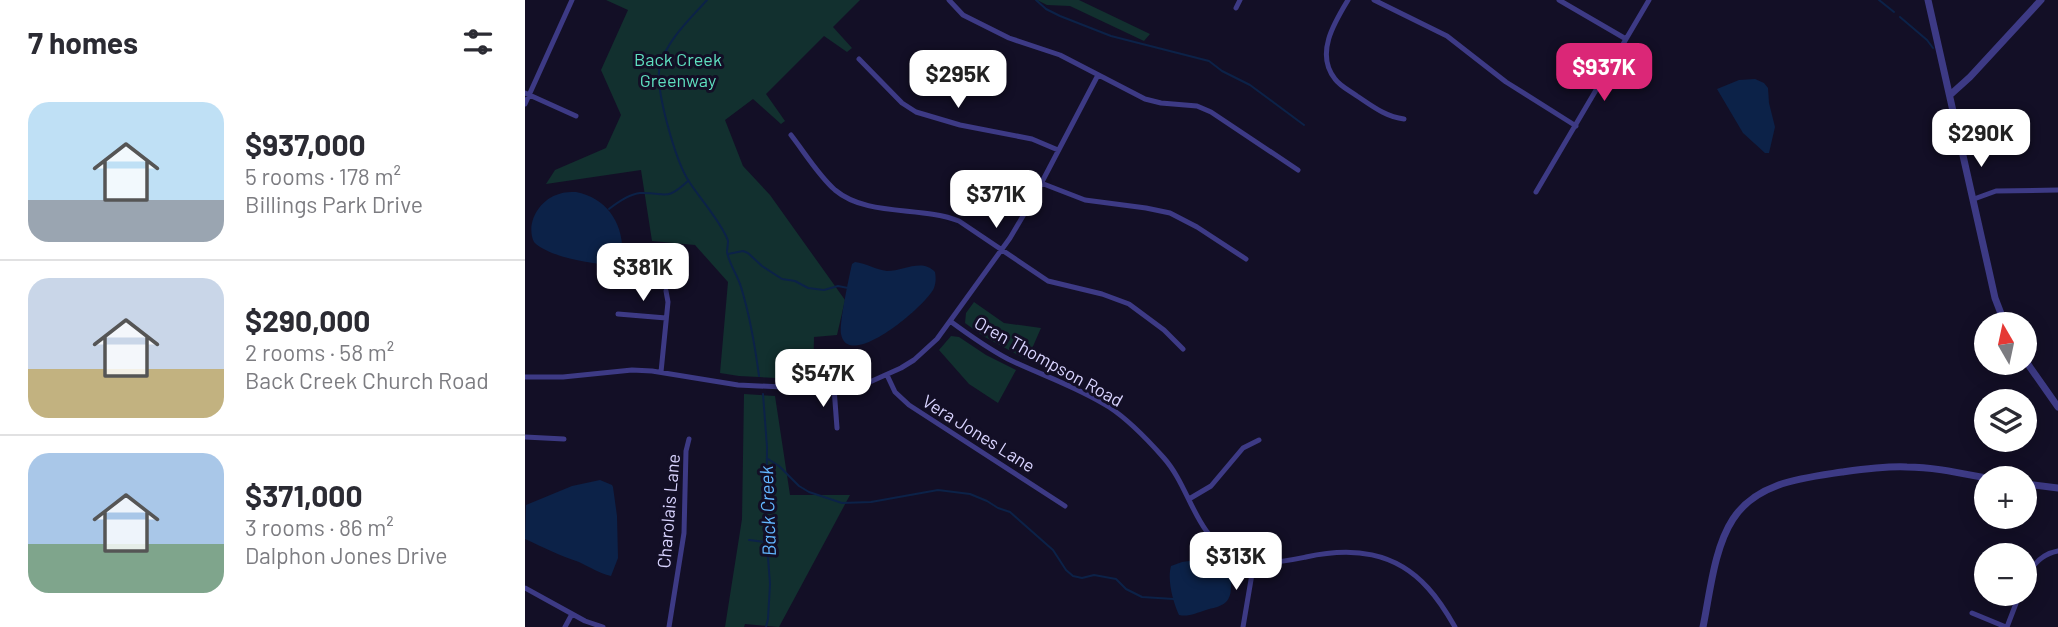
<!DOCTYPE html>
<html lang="en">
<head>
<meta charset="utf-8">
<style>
	:root { --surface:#fff; --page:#f7f7f7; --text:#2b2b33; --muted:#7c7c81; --line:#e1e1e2; --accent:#db2777 }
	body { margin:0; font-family:Barlow,sans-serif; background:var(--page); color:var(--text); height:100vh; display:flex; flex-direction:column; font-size:26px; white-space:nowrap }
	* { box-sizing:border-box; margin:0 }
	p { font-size:23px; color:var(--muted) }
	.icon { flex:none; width:38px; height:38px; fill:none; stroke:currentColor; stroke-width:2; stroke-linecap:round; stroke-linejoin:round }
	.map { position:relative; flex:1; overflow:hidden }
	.sheet { display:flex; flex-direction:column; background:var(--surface); width:525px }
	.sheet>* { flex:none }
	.needle { width:46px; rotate:351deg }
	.buttons { position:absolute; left:1449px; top:312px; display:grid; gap:14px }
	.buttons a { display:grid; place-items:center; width:63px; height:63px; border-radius:50%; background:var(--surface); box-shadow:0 4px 18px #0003; font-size:35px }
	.price { position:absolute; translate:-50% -60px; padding:0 16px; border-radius:14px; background:#fff; color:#222; font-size:23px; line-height:46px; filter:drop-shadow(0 2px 4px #0008) }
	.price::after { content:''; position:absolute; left:50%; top:42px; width:21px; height:16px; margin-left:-10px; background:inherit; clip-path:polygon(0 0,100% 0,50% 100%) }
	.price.on { background:var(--accent); color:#fff }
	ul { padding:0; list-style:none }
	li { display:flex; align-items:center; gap:21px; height:175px; padding:0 28px }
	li+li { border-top:2px solid var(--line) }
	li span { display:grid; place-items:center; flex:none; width:196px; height:140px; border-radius:21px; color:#555 }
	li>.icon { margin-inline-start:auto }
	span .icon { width:84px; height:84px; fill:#fffc; stroke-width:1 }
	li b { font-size:30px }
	h2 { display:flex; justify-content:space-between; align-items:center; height:84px; padding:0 28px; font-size:30px }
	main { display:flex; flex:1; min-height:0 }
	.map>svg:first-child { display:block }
</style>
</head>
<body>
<main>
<section class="sheet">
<h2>7 homes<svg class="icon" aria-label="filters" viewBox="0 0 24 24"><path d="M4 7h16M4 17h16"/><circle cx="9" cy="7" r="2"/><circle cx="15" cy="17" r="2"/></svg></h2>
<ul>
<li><span style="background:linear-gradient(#bfe0f5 70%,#9aa5b1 0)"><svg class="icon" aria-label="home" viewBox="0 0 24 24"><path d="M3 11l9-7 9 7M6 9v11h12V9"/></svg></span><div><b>$937,000</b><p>5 rooms · 178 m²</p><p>Billings Park Drive</p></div></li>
<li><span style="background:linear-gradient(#c9d6e8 65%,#c2b280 0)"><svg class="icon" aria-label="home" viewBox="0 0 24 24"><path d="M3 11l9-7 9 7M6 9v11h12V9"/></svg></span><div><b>$290,000</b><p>2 rooms · 58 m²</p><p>Back Creek Church Road</p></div></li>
<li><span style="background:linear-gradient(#a9c7e8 65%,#7fa58c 0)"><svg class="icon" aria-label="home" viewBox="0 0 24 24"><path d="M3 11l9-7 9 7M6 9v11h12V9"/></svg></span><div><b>$371,000</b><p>3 rooms · 86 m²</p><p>Dalphon Jones Drive</p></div></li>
</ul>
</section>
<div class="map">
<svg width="1533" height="627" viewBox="0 0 1533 627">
	<rect width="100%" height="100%" fill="#130f26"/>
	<!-- green -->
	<path fill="#12302f" d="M81,0H335L308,27L327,48L322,52L299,36L241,94L260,121L256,124L228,99L200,120L218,166L245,195L320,300L312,335L289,337L288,380L214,376L195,373L203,282L170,245L127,241L116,170L21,184L30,170L81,148L96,115L76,70L103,10Z
		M512,0H554L625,34L619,41L545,6L522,5Z
		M449,302L479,323L516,328L502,360L458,336L440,323L441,313Z
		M426,336L434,337L461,355L491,370L473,403L444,384L414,350Z
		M219,394L250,396L265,495H325L254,627L220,624L219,627H200L217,519Z"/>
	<!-- water -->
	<path fill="#0c2248" d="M1230,79L1239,83L1243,88L1244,103L1250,127L1244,153H1240L1218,133L1192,89L1214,80Z
		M51,192C83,198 100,226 97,257L87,265C67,264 23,257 9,242C0,223 15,199 34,194C39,192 46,192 51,192Z
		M330,262C341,263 351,270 362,271C379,271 397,258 410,272C411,278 411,282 409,288C401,306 323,372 316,334C314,324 324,277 327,264Z
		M75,480L87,485L88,487L92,516L93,558L86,576C73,573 65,567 54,562C35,556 18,547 0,539L1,505L47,486Z
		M686,558C698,565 708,572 706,587C706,592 705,598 701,602C696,607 687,608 681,610C671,613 664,617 654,615C648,602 642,580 646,566L657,562Z"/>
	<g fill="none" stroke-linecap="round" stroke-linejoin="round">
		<!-- stream -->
		<path stroke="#0c2248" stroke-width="2" d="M182,0C165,19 143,39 135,65C129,87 151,163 165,183C174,197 199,226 203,241C203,245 202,249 202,252C204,264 213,276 216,287C225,316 230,346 234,376
			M511,0L521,9L535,16L586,36L684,61L697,71L725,85L779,125
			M1354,0L1369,12
			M1375,17L1402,40L1408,48
			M84,209C93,202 104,194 115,193C142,192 140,202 163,181
			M203,254L218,251L223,253L237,266L257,279L270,281L283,288L299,290L313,286L323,288
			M238,394L242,447L241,531L245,584L243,619L241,627
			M243,459L254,466L274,486L284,492L317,503L346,502L413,490L445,494L462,501L473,508L485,512L528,550L541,570L548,576L557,578L569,575L591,579L601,589L617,597L649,599
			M224,540L240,542"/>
		<!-- minor -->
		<path stroke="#3d3a85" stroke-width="5" d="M424,0L438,15L484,38L535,55L620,99L636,103L672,106L686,112L773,170
			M823,0C809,23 790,54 810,79C815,86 825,91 832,96C847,106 861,117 879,119
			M849,0L922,36L981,82L1051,126
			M1034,0L1101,39
			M711,8L715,0
			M334,59L377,103L391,112L435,125L507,139L533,150
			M0,93L51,116
			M0,104L47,0
			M266,135C280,153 293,175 310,190C342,217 396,206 434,221L523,281L577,294L604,304L639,330L658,349
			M516,183L560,200L621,208L645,213L672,227L721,259
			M1011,192L1124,0
			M1449,199L1471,191L1533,190
			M93,314L141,318
			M425,321C444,335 462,348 483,359C516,375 553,387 584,407C604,420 622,439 638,457C666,488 669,535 709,555C733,567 756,562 781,557C827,547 870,551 903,588C914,600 922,613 930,627
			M136,372L143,302L141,291
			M362,375L370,392L384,405L540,506
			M0,377H38L107,370L127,371L213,385L299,389L316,388L347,381L376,368L389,360L412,339L485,238L508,199L573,75
			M309,388L312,428
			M0,437L39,439
			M664,499L686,486L718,448L734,440
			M1500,581C1506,566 1517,554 1533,551
			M0,588L60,621L78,627
			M1447,613L1481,627
			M40,627L47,614
			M144,627L159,533L161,451L164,439
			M718,627L729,562
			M1482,627L1495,593"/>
		<!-- tertiary -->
		<path stroke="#3d3a85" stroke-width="7" d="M1403,0L1464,271L1470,298L1480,324
			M1425,95L1445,77L1516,0
			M1500,360L1533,407
			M1500,484L1533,488
			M1178,627C1185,593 1189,548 1208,519C1232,482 1278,478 1317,472C1339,469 1360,466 1382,467C1408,467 1435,473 1461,478"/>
	</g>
	<g text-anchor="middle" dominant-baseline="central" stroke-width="6" stroke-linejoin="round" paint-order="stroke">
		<!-- park labels -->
		<g font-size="18" fill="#5fe0c0" stroke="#130f26">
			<text x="153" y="59">Back Creek<tspan x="153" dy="21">Greenway</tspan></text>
		</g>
		<!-- street labels -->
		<g font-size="18" fill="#d9d4ff" stroke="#130f26">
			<text transform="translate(524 361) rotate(29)">Oren Thompson Road</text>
			<text transform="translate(454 433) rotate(32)">Vera Jones Lane</text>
			<text transform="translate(143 511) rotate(-85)">Charolais Lane</text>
		</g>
		<!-- water labels -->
		<g font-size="19" font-style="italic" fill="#62b6ff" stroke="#130f26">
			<text transform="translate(242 511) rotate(-92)">Back Creek</text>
		</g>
	</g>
</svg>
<div class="buttons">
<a><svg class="needle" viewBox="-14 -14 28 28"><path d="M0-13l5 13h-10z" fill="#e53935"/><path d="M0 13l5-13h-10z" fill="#7c7c81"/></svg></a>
<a><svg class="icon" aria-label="layers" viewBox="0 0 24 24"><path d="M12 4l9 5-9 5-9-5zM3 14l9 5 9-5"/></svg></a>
<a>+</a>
<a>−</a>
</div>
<b class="price on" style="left:1079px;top:103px">$937K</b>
<b class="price" style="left:433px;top:110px">$295K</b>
<b class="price" style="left:1456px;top:169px">$290K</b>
<b class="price" style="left:471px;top:230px">$371K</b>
<b class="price" style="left:118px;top:303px">$381K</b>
<b class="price" style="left:298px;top:409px">$547K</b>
<b class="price" style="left:711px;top:592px">$313K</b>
</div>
</main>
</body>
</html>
